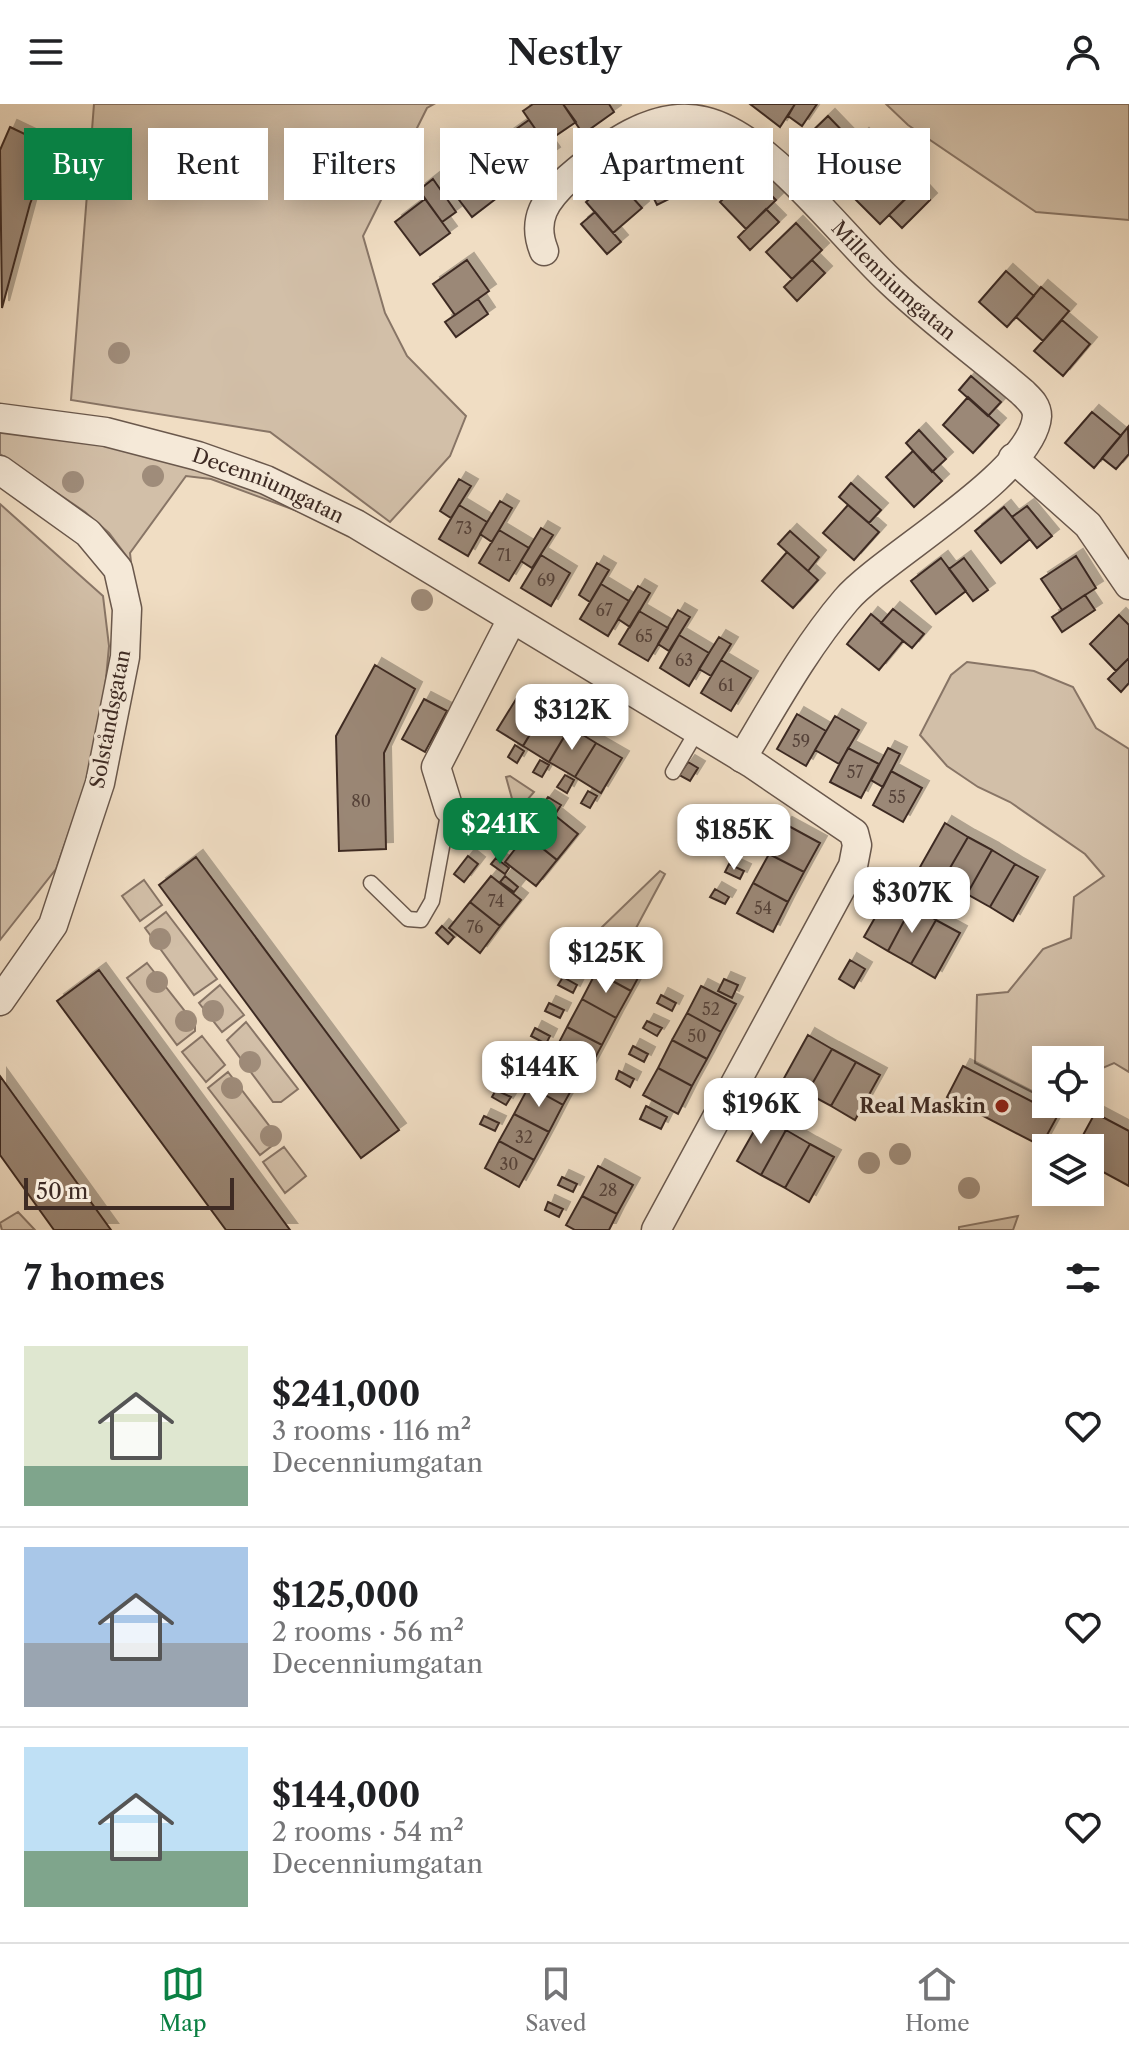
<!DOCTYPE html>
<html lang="en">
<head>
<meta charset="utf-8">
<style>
	:root { --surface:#fff; --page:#f2f2f2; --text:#202124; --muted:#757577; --line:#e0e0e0; --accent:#0b8043 }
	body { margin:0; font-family:"Libre Caslon Text",serif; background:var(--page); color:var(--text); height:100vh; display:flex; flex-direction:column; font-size:30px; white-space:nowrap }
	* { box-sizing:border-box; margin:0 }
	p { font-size:26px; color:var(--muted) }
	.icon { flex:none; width:44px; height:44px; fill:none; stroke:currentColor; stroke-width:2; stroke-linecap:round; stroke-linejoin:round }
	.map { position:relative; height:1126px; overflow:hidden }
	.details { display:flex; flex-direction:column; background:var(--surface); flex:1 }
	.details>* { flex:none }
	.banner { position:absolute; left:24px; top:24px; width:1082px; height:72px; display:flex; gap:16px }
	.controls { position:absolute; left:1032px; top:942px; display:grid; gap:16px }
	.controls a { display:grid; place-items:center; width:72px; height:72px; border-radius:0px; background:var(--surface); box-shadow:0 4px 20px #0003; font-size:40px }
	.scale { position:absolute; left:24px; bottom:20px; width:210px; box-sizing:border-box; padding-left:8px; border:4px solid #3e2b24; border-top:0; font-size:22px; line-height:28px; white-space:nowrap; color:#3e2b24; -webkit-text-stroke:6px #f5e9d8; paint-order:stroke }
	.price { position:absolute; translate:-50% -68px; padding:0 18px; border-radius:16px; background:#fff; color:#222; font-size:26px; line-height:52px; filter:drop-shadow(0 2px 4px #0008) }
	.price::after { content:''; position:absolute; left:50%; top:48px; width:24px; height:18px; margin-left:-12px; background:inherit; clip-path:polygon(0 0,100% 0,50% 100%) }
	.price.active { background:var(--accent); color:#fff }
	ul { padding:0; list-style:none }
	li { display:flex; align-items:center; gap:24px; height:200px; padding:0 24px }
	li+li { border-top:2px solid var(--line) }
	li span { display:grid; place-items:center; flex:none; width:224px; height:160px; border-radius:0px; color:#555 }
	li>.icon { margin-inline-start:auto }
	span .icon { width:96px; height:96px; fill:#fffc; stroke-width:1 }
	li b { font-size:34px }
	h2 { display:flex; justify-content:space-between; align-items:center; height:96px; padding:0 24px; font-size:34px }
	.chip { padding:0 28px; border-radius:0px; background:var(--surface); box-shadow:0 4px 20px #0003; font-size:28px; line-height:72px }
	.chip.active { background:var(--accent); color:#fff }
	header { display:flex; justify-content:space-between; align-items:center; height:104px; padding:0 24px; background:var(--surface); font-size:36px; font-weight:600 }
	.dock { display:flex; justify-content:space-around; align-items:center; height:112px; border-top:2px solid var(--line); background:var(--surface); font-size:22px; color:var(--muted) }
	.dock a { display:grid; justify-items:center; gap:4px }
	.dock .active { color:var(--accent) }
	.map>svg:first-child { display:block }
</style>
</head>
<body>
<header><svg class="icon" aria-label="menu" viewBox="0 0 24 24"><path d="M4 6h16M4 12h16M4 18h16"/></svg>Nestly<svg class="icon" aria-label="person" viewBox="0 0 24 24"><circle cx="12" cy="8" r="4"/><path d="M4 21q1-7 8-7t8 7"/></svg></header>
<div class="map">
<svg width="1129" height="1126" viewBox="0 0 1129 1126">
	<defs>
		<filter id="shadow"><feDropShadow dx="7" dy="-7" stdDeviation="0" flood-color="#0004"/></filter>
	</defs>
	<rect width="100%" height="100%" fill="#f0ddc3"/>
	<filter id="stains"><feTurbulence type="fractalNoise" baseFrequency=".0025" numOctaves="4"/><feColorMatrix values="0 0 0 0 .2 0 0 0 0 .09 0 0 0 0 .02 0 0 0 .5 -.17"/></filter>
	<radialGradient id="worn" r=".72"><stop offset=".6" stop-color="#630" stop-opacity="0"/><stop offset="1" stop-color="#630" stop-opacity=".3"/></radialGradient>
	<!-- green -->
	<path fill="#d2bfa8" stroke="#887566" stroke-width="2" d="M94,0H434L427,4L363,132L385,209L407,252L466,312L450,352L390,418L270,328L71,296Z
		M886,0H1129V116L1036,108L908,21Z
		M0,324L88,336L240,378L308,411L211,375L186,372L130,449L131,458L109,429L85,408L0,350Z
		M0,400L103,492L109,542L100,639L56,765L0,836Z
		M967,558L1034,567L1073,583L1096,624L1129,645V968L1114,959L1100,965L1090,979V956H1046V995L975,959L977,891L1008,888L1043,845L1071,834L1074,793L1104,772L1085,750L1010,698L978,683L947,662L920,631L951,571Z
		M510,672L534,688L516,709L506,673Z
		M660,767L665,770L628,839L599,826Z
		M144,776L162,801L140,817L122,792Z
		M166,808L217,875L194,891L145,824Z
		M147,859L195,920V927L177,941L127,874Z
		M220,881L244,911L222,928L199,899Z
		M246,918L298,985L281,998H273L227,936Z
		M202,932L225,961L206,978L182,948Z
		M228,968L277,1032L273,1041L260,1051L208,984Z
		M284,1043L306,1072L285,1089L263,1058Z
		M18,1108L35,1126H2L0,1119Z
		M1018,1112L1013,1126H959V1123Z"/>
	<!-- building -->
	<path fill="#9b8877" stroke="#3e2b24" stroke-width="2" filter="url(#shadow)" d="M533,0H563L576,18L545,39L523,7Z
		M563,0H609L614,8L583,30Z
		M750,0H795L780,23Z
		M795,0H817L802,22L788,12Z
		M828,12L854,39L824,68L798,41Z
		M529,16L553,50L522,72L498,38Z
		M10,23L52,43L30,100L2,204L0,46Z
		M862,31L875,44L847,72L834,59Z
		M484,37L508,68L494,79L470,48Z
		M673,47L691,84L657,101L639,64Z
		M695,51L712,86L696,94L678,59Z
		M477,57L502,90L472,113L447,80Z
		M883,64L909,91L880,120L853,93Z
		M749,69L776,96L746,125L720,98Z
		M614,73L642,104L613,129L586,98Z
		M433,75L456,108L442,118L419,86Z
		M918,83L930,96L902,124L889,111Z
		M425,95L450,129L420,151L395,118Z
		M766,105L779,118L750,146L738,133Z
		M595,108L621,138L607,150L581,120Z
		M796,119L822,146L792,175L766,148Z
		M467,156L489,187L455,211L433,180Z
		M812,156L825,169L797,197L784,183Z
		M1006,167L1034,192L1007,223L979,198Z
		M1041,183L1069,207L1043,237L1016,213Z
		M478,195L488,210L456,233L445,218Z
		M1062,216L1090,240L1063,272L1034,247Z
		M971,272L1001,298L988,312L959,286Z
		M968,293L999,321L973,349L943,321Z
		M1092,308L1121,332L1094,364L1065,339Z
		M1128,323L1129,350L1116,365L1102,354Z
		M919,326L946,355L932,368L906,339Z
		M913,347L942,377L914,403L886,373Z
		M459,375L471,382L451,414L440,407Z
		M851,379L881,406L869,419L839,393Z
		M500,397L512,404L492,438L480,430Z
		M459,401L487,418L468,452L439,435Z
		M848,401L879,428L854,456L823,429Z
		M1027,402L1052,432L1037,444L1012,413Z
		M1004,403L1030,435L1001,459L975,427Z
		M541,424L553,431L532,464L521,457Z
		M499,426L529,444L509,477L479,459Z
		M790,427L819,453L808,467L778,440Z
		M787,448L818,476L793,504L762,477Z
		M541,451L570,469L551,502L521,484Z
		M1076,452L1096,484L1062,506L1041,475Z
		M941,454L966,487L936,510L911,477Z
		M964,454L988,486L973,497L949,465Z
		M597,459L609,466L590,498L579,491Z
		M601,480L629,497L608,532L580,515Z
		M638,482L650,489L630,523L618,515Z
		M1085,491L1095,506L1062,528L1052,513Z
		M893,505L924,530L912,544L881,519Z
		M678,506L690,513L669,547L658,540Z
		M639,507L668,524L648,557L619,540Z
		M871,510L903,537L879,566L847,540Z
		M1119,511L1129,521V554L1116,567L1090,540Z
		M679,531L709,549L689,582L660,564Z
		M719,533L731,540L711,572L699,565Z
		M1129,554V579L1121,588L1108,575Z
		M721,556L751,574L731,607L701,589Z
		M375,561L415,585L384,649L386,745L339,747L336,632Z
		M518,592L544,607L523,642L497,626Z
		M424,595L447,607L425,648L402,635Z
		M544,607L570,623L549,658L523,642Z
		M797,610L826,627L806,662L777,645Z
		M835,612L859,626L839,660L815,646Z
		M570,623L596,639L575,673L549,658Z
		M596,639L622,654L601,689L575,673Z
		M515,641L524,647L517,659L508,653Z
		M848,644L879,660L861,694L830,678Z
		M888,644L900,650L883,683L871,676Z
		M540,656L549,661L542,673L533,668Z
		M688,658L698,664L690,677L679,671Z
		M891,667L922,684L903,718L873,701Z
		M565,671L574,676L567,689L557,683Z
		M588,687L597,692L590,704L581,699Z
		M548,693L561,701L556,709L543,700Z
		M547,705L578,730L557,756L526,731Z
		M945,719L968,733L943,776L920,763Z
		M785,720L820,739L804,768L769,750Z
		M526,731L557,756L536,782L505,758Z
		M968,733L992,746L967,790L943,776Z
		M742,734L757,741L754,749L739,741Z
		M992,746L1015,760L990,803L967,790Z
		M769,750L804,768L788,798L753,779Z
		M468,752L478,760L464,778L454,770Z
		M196,753L399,1026L361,1054L159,781Z
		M496,754L509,764L505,770L491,760Z
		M729,760L744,767L740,775L725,768Z
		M1015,760L1038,773L1013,817L990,803Z
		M491,772L521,796L500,822L470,798Z
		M505,772L518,783L514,788L500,778Z
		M753,779L788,798L773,828L737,809Z
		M715,785L729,793L725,800L710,793Z
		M889,789L912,802L888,847L864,833Z
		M470,798L500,822L480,849L449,824Z
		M912,802L936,816L911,860L888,847Z
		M936,816L960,829L935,874L911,860Z
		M442,822L454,833L448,840L436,829Z
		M611,841L646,859L631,887L596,868Z
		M580,850L596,858L591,866L577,858Z
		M850,856L865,865L854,884L839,875Z
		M99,866L290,1126H226L57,897Z
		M596,868L631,887L616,914L582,895Z
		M563,873L577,881L573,889L558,881Z
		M724,875L738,881L732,894L718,887Z
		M701,882L736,900L721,928L687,909Z
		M661,891L676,899L672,907L657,899Z
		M582,895L616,914L602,941L567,923Z
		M549,899L564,906L560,914L545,907Z
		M687,909L721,928L707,955L672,936Z
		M647,917L662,924L657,932L643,924Z
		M567,923L602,941L587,969L553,950Z
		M535,924L550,932L546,940L531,932Z
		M808,931L832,945L807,989L783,976Z
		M672,936L707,955L692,982L658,964Z
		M633,942L648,950L644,958L629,950Z
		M832,945L856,958L831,1002L807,989Z
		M543,955L578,974L563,1001L529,982Z
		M856,958L880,971L855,1016L831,1002Z
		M510,959L525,967L521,975L506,967Z
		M963,962L1058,1011L1041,1042L947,993Z
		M658,964L692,982L678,1010L643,991Z
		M619,967L634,975L630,983L616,975Z
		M0,972L111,1126H54L0,1051Z
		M529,982L563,1001L549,1028L514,1010Z
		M496,986L511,993L506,1001L492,993Z
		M646,1002L667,1013L661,1025L640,1015Z
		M1095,1009L1129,1027V1082L1090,1061V1044H1076Z
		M514,1010L549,1028L534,1056L499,1037Z
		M484,1012L499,1019L495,1027L480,1020Z
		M762,1013L786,1026L761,1071L737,1057Z
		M786,1026L810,1040L785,1084L761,1071Z
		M499,1037L534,1056L519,1083L485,1064Z
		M810,1040L834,1053L809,1098L785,1084Z
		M598,1062L633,1081L617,1110L582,1092Z
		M562,1073L577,1080L573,1088L558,1081Z
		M582,1092L617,1110L609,1126H575L566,1121Z
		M548,1098L563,1105L559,1113L545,1106Z"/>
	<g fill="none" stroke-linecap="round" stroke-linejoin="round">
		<defs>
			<path id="service" d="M673,668L697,627
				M371,779L408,815L421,816L432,797L449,705"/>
			<g id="minor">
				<path id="s1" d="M544,147C531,115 546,95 569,74C605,43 654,5 704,17C769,32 841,132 891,178C932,217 979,251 1022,288C1029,295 1037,301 1037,312C1033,370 883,453 846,496C805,544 774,601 742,654"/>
				<path id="s2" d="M0,314L106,328L198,352L266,376L356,420L751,659L854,729L857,741L853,762L656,1126"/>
				<path d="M1013,354L1088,421L1129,481"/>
				<path d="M0,366L88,429L118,465L127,505L125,553L100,679L53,821L0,897"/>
				<path d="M449,705L436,663L512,515"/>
			</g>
		</defs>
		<!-- service casing -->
		<use href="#service" stroke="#6a584c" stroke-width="17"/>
		<!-- minor casing -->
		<use href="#minor" stroke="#6a584c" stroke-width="31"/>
		<!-- service -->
		<use href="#service" stroke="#f5e9d8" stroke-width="14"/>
		<!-- minor -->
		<use href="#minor" stroke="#f5e9d8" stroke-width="28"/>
	</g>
	<!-- trees -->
	<g fill="#9f8c7a">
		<circle cx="119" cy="249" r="11"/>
		<circle cx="153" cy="372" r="11"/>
		<circle cx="73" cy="378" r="11"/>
		<circle cx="422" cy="496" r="11"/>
		<circle cx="160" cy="835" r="11"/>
		<circle cx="157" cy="878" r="11"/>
		<circle cx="213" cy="907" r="11"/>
		<circle cx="186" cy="917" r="11"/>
		<circle cx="250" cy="958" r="11"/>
		<circle cx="232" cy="984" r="11"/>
		<circle cx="271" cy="1032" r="11"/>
		<circle cx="900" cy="1050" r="11"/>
		<circle cx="869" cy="1059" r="11"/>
		<circle cx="969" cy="1084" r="11"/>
	</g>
	<!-- markers -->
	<circle fill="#8f2418" stroke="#f5e9d8" stroke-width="3" cx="1002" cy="1002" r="8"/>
	<g text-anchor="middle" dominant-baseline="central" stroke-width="7" stroke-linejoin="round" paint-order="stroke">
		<!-- number labels -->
		<g font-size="16" fill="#554239">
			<text x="464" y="424">73</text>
			<text x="504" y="451">71</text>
			<text x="546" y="476">69</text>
			<text x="604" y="506">67</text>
			<text x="644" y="532">65</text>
			<text x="684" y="556">63</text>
			<text x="726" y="581">61</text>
			<text x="801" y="637">59</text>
			<text x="855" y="668">57</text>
			<text x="897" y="693">55</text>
			<text x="361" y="697">80</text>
			<text x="496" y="797">74</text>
			<text x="763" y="804">54</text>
			<text x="475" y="823">76</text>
			<text x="711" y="905">52</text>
			<text x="697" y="932">50</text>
			<text x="524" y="1033">32</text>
			<text x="509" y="1060">30</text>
			<text x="608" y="1086">28</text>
		</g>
		<!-- street labels -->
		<g font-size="20" fill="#3e2b24" stroke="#f5e9d8">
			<text stroke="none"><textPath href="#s1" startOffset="486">Millenniumgatan</textPath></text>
			<text stroke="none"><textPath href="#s2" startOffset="278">Decenniumgatan</textPath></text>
			<text transform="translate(110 615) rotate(-79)">Solståndsgatan</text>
		</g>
		<!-- poi labels -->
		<g font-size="20" font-weight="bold" fill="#3e2b24" stroke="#f5e9d8" text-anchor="end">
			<text x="986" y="1002">Real Maskin</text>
		</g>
	</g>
	<rect width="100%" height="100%" filter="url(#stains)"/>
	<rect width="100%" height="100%" fill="url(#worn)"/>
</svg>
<div class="controls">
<a><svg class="icon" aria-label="locate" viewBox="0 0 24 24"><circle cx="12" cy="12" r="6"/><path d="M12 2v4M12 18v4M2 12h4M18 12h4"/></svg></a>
<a><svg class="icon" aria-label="layers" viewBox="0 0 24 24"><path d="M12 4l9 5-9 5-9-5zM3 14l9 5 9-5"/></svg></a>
</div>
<div class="scale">50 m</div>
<b class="price" style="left:572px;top:648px">$312K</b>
<b class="price active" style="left:500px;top:762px">$241K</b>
<b class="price" style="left:734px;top:768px">$185K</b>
<b class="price" style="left:912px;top:831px">$307K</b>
<b class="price" style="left:606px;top:891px">$125K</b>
<b class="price" style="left:539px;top:1005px">$144K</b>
<b class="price" style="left:761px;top:1042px">$196K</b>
<div class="banner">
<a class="chip active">Buy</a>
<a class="chip">Rent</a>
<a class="chip">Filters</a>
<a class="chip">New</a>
<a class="chip">Apartment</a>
<a class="chip">House</a>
</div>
</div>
<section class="details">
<h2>7 homes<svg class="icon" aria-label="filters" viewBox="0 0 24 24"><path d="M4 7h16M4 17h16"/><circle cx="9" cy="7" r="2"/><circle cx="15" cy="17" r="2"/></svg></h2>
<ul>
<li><span style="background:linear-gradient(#dfe7d0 75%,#7fa58c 0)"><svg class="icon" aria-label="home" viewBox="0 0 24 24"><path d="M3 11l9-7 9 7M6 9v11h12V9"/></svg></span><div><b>$241,000</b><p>3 rooms · 116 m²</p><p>Decenniumgatan</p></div><svg class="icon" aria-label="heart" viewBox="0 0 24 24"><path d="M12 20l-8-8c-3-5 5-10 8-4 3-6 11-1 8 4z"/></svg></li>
<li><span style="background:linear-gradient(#a9c7e8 60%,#9aa5b1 0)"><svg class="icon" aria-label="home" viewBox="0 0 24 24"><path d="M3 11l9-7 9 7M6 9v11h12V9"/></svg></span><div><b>$125,000</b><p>2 rooms · 56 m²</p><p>Decenniumgatan</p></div><svg class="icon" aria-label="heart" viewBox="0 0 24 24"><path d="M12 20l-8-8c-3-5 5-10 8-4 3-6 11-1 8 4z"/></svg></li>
<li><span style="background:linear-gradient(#bfe0f5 65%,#7fa58c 0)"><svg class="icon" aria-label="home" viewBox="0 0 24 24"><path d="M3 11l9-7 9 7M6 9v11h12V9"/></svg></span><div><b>$144,000</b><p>2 rooms · 54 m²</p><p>Decenniumgatan</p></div><svg class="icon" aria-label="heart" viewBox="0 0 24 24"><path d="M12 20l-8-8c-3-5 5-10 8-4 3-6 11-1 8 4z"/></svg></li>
</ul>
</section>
<nav class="dock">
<a class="active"><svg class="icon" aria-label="map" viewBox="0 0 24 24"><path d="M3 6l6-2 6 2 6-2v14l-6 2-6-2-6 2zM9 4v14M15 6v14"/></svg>Map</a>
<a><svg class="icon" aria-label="saved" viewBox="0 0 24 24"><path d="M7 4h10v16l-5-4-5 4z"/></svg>Saved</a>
<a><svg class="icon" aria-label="home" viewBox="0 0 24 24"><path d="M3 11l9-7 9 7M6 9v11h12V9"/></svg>Home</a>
</nav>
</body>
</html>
